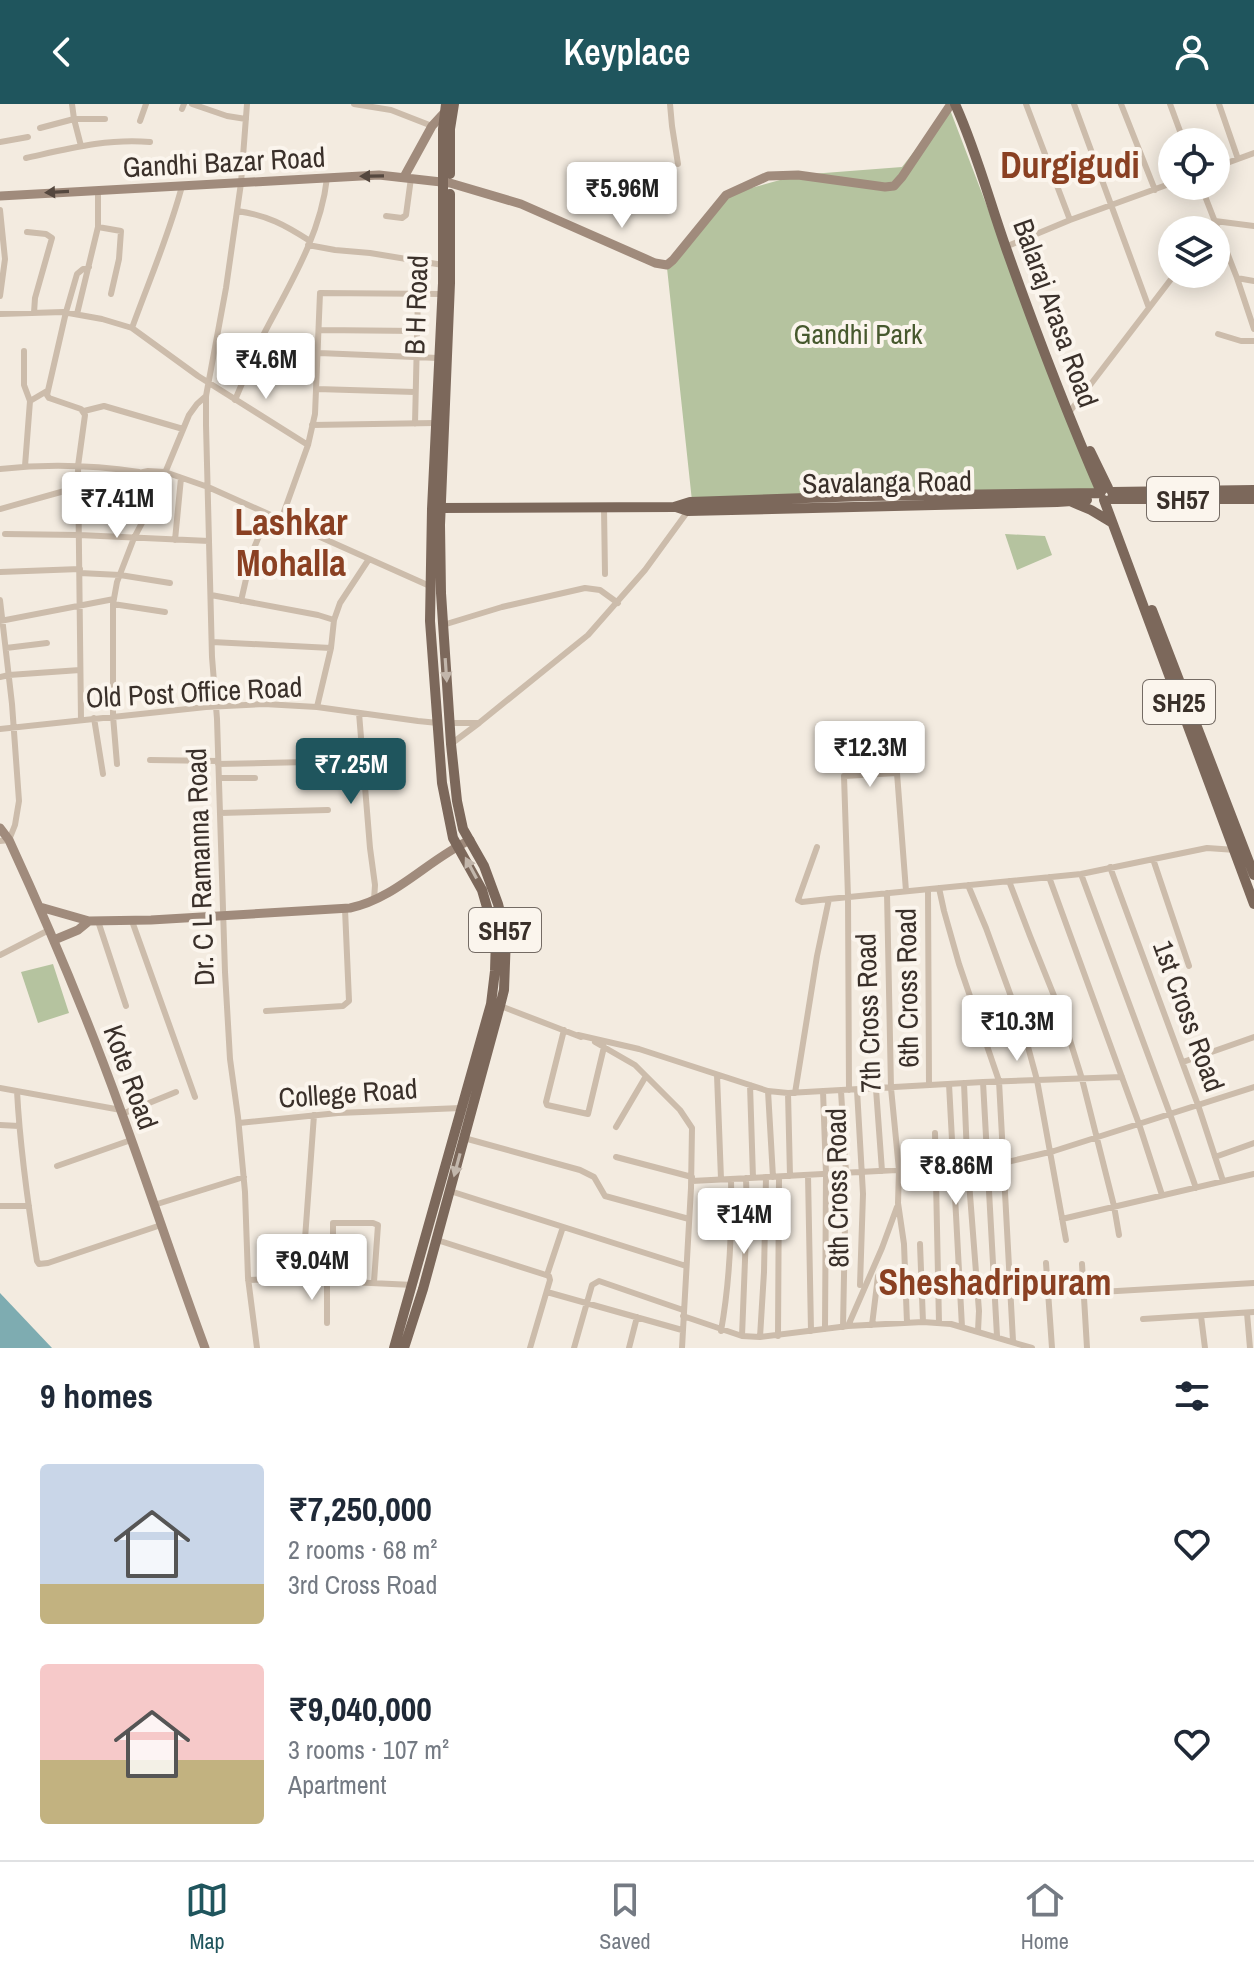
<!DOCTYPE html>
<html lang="en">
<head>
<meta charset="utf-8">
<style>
	:root { --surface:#fff; --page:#f6f6f7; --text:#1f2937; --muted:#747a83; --line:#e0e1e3; --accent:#1f555d }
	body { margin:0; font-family:"Archivo Narrow",sans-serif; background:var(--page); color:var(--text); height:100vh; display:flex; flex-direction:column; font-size:30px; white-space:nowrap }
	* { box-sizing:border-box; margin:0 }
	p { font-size:26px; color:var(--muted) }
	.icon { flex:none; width:44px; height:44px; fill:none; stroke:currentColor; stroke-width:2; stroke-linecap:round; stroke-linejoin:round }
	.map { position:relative; height:1244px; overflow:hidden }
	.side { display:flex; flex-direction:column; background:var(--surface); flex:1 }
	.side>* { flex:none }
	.tools { position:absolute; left:1158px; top:24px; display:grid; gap:16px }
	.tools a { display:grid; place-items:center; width:72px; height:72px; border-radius:50%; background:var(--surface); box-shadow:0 4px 20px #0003; font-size:40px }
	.price { position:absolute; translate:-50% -68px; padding:0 18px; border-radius:8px; background:#fff; color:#222; font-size:26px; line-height:52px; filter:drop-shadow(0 2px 4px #0008) }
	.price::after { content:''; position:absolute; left:50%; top:48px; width:24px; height:18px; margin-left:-12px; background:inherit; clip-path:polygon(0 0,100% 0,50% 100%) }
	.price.selected { background:var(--accent); color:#fff }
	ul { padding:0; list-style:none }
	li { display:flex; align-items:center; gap:24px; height:200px; padding:0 40px }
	li span { display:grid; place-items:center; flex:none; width:224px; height:160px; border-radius:8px; color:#555 }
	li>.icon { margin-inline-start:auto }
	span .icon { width:96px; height:96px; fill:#fffc; stroke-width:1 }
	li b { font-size:34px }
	h2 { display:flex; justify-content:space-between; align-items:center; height:96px; padding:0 40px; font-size:34px }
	header { display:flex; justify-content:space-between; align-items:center; height:104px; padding:0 40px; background:var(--accent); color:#fff; font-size:36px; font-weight:600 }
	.tab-bar { display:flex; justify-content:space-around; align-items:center; height:112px; border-top:2px solid var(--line); background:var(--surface); font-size:22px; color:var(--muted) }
	.tab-bar a { display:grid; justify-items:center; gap:4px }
	.tab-bar .selected { color:var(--accent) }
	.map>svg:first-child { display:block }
</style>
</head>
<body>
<header><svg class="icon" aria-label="back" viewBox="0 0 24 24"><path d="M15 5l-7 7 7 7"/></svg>Keyplace<svg class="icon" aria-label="person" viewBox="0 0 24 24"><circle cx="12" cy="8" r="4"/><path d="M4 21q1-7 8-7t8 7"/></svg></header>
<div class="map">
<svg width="1254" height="1244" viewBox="0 0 1254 1244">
	<rect width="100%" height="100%" fill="#f3ebe0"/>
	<!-- green -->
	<path fill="#b5c39f" d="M949,3L1097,390L692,397L667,164L726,91L798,71L902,63Z
		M1005,430L1045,432L1052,451L1017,466Z
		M53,860L69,909L38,919L21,868Z"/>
	<!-- water -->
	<path fill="#7eacb1" d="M0,1189L52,1244H0Z"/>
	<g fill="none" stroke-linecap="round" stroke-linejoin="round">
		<!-- street -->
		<path stroke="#ccbcab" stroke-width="6" d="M72,0L74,15L81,42
			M192,0L227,12L246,15
			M247,0L241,79L226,184L206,292V321L212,553L217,615L225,868L230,955L238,1013L245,1088L248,1174L257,1244
			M354,0L391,6L432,22
			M670,0L672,22L678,60
			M1026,0L1070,116
			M1074,0L1149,204
			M1121,0L1155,86
			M1170,0L1184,38
			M1219,0L1238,55
			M182,5L184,0
			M140,17L146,0
			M40,24L74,15H105
			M0,38L28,33
			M26,54C67,45 108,34 150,38
			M1216,63L1254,49
			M1201,82L1237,174L1254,225
			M0,106L5,155L0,192
			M237,107C267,111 285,121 310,137
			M386,112L402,114L406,111L411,74
			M98,123L121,127L119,155L111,190
			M1208,126L1215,117L1254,122
			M27,128L46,130L52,134L35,194L34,209
			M308,141L335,146L370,149L443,161
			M1010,141L1070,116L1172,79
			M1237,174L1254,177
			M0,210L63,208L102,215L132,224L198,272L308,341
			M77,210L98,123V86
			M132,224C149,177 169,131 182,82
			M320,226L417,227
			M1218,230L1241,237H1254
			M24,247V281L30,297
			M319,249L438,254
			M317,285L415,288
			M235,296C246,271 255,246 268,222C293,175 321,128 327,74
			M84,307L104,302L183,325
			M1066,308L1071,306L1175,170
			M415,320L418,190
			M312,321L435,319
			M25,362L30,297L47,287
			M0,365C46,360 93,361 139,368
			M604,404L605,470
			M0,405L93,379L148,367L165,368L208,383L432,483
			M281,416L308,341L315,310L320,189L443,190
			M5,430L79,431L209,437
			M175,436L181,374
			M0,468L80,465
			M80,469L120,471L170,479
			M211,491L318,511L334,516
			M0,496L12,600L19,697L15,721L9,736L0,737
			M241,497L252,449L268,410
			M113,500L165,508
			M0,517L114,495
			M443,521L502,503L585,484L600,486L618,499
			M212,538L331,544
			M6,544L47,539
			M0,573L9,571L80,566
			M317,603L331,544L334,516L340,499L369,455
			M359,609L370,744L375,781L374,796
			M94,614L103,670
			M81,616L78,362L85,311L81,305L49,294L47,291L66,208L77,170L83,165L89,163
			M450,619H479L588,531L645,466L688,407
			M0,625L206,603L264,600L317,603L418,617L438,619
			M451,640L479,619
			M150,656L218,657
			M117,660L113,612V500L117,478L134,434L153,398L189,311L197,300L206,292
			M218,660L307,658
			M219,674H255
			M220,709L328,706
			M817,743L798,796L802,798L829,795
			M1153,755L1189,862
			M1110,763L1198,1001L1223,1077
			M1081,770L1170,1010L1196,1084
			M1049,773L1139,1020L1162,1091
			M1009,777L1030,832L1063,914L1082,975L1114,1102L1119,1131
			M968,781L986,824L1024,928L1037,976L1066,1136
			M939,784L944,807L959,860L999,977L1013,1237
			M928,786L929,981
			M887,789L891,984L899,1066L898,1099L904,1140L907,1219
			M98,817L126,902
			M132,817L195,993
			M0,851L49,826
			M498,901L581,933
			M266,907L343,902L349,897L345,805
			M564,926L546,998L547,1001L588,1010L604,943
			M578,931L639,945L768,987L788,989L983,978L1122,973
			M595,938L635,961L680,1006L692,1024L691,1084L682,1244
			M1183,958L1254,933
			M717,971L721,1075
			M983,978L997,1232
			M964,979L967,1052L979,1207L978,1227
			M949,980L962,1223
			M750,981L753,1074
			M0,984L121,1006
			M876,985L882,1067
			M849,986L848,793L844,672L897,669L906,787
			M857,986L863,1090L860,1181
			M17,987C20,1044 28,1101 37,1157L39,1160L48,1159L161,1121
			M768,987L773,1073
			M823,987L826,1070L825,1225
			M841,987L846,1069L843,1223
			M788,989L790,1072
			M795,989L817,852L829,795L1081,770L1207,744L1236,746
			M122,1010L176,988
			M239,1019L338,1009L461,1004
			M0,1021L19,1022
			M616,1023L646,972
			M935,1029L939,1219
			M464,1034L580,1066L594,1073L605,1092L689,1115
			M616,1053L692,1073
			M1215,1053L1254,1039
			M57,1062L131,1036
			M808,1071L811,1227
			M692,1077L953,1063L1003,1059L1054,1047L1254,983
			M450,1087L686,1162
			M154,1101L244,1073
			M0,1102H29
			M1062,1115L1254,1070
			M437,1136L549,1172L550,1176L530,1244
			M920,1140L923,1218
			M1046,1159L1052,1244
			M1082,1160L1087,1244
			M547,1171L563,1123
			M248,1176L287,1175L413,1181
			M302,1176L314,1011
			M333,1177V1119H373L378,1121L374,1178
			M547,1188L682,1226
			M1083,1189L1254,1179
			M1247,1209L1250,1244
			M683,1212L742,1232L760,1233L848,1222L923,1218L951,1220L1032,1244
			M1201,1212L1205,1244
			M1143,1215L1254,1208
			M327,1219V1177
			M872,1221L878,1172
			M848,1222L882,1144L897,1103
			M721,1227C730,1177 732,1125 731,1075
			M742,1232L747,1106L746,1074
			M778,1232L779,1073
			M760,1233L764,1168L766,1073
			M574,1244L592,1181L599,1177L683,1206
			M629,1244L637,1213"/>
		<!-- secondary -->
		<path stroke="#a08b7c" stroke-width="9" d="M404,73L432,22L444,9
			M0,92L379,71L450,79L521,100L655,159L667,161L673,156L726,91L768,72L798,71L885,83L894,82L902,73L951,0
			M0,724L9,736C50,825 88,915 121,1007C150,1086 176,1166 205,1244
			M40,803L89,817L151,816L350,804C395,795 429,755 470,736
			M54,836L78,826L89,817"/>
		<!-- primary -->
		<path stroke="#7c685b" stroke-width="10" d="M955,0C976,46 989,96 1006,144C1035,226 1066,307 1101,388
			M450,70V25L454,0
			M1090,347L1108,384
			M1112,388L1254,386
			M1111,395H1254
			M1104,396L1254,800
			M1072,398L1091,406L1111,418
			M676,403L688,407L1057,398L1087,396
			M438,404L674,403L690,398L865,392L1100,389
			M1152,506L1254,771
			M394,1244L491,900L495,867L496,834L482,786L453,734L442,679L430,517L432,405L443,179V25L446,0
			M404,1244L423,1185L500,902L504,886L506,832L498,800L484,762L463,725L457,697L451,640L441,489L440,421L450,179V90"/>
	</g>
	<!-- one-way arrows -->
	<defs><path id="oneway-solid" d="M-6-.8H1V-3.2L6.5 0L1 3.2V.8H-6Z" transform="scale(2)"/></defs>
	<g fill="#54473e">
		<use href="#oneway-solid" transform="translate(372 72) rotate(179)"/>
		<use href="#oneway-solid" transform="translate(57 88) rotate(177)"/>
	</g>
	<g fill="#c2b6ab">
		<use href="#oneway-solid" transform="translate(446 566) rotate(86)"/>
		<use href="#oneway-solid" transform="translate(471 764) rotate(-118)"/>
		<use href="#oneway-solid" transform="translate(457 1061) rotate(105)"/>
	</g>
	<g text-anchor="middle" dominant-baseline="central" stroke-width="8" stroke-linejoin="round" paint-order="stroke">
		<!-- shield labels -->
		<g fill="#fbf5ed" stroke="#746b64" stroke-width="2">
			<rect x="1147" y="373" width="72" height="44" rx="6"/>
			<rect x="1143" y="576" width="72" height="44" rx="6"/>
			<rect x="469" y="804" width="72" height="44" rx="6"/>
		</g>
		<g font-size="26" font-weight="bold" fill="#3a302a">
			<text x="1183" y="395">SH57</text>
			<text x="1179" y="598">SH25</text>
			<text x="505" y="826">SH57</text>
		</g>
		<!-- street labels -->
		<g font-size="28" fill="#3a302a" stroke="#fbf5ed">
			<text transform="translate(224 58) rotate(-3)">Gandhi Bazar Road</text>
			<text transform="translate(416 201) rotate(-88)">B H Road</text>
			<text transform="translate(1056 209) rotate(70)">Balaraj Arasa Road</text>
			<text transform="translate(887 378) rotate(-1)">Savalanga Road</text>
			<text transform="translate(194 588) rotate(-3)">Old Post Office Road</text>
			<text transform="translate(200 763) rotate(-92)">Dr. C L Ramanna Road</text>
			<text transform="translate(907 884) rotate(-91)">6th Cross Road</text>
			<text transform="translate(868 909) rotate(-92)">7th Cross Road</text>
			<text transform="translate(1189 912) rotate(70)">1st Cross Road</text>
			<text transform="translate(131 973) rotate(70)">Kote Road</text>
			<text transform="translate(348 989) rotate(-4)">College Road</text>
			<text transform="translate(837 1084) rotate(-91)">8th Cross Road</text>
		</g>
		<!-- park labels -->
		<g font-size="28" fill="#47592e" stroke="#fbf5ed">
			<text x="858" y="230">Gandhi Park</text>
		</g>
		<!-- district labels -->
		<g font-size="36" font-weight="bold" fill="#8a4022" stroke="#fbf5ed">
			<text x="1070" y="61">Durgigudi</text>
			<text x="291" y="418">Lashkar<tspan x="291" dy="41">Mohalla</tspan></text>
			<text x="995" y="1178">Sheshadripuram</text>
		</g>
	</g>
</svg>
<div class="tools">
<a><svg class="icon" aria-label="locate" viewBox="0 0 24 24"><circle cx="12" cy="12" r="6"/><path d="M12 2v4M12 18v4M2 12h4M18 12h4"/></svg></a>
<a><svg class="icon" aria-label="layers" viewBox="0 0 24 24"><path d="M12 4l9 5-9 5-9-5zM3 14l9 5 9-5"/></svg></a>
</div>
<b class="price" style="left:622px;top:126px">₹5.96M</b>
<b class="price" style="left:266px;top:297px">₹4.6M</b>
<b class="price" style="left:117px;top:436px">₹7.41M</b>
<b class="price" style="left:870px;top:685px">₹12.3M</b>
<b class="price selected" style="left:351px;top:702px">₹7.25M</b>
<b class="price" style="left:1017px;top:959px">₹10.3M</b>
<b class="price" style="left:956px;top:1103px">₹8.86M</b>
<b class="price" style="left:744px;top:1152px">₹14M</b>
<b class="price" style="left:312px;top:1198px">₹9.04M</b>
</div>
<section class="side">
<h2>9 homes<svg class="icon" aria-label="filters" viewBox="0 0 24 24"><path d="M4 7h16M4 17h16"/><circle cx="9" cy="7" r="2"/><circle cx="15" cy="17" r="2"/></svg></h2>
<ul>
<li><span style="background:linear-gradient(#c9d6e8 75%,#c2b280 0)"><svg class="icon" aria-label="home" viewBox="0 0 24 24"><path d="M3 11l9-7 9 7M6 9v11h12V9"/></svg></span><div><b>₹7,250,000</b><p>2 rooms · 68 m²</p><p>3rd Cross Road</p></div><svg class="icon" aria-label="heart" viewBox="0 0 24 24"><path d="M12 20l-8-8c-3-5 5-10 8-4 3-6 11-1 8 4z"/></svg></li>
<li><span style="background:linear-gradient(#f6c9c9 60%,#c2b280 0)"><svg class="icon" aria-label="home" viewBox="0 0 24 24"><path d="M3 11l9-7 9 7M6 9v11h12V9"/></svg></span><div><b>₹9,040,000</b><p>3 rooms · 107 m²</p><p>Apartment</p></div><svg class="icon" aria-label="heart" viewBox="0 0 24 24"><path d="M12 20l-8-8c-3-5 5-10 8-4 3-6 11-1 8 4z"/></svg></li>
</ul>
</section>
<nav class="tab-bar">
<a class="selected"><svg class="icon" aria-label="map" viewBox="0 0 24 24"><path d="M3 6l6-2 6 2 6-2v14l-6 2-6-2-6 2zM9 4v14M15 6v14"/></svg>Map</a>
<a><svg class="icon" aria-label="saved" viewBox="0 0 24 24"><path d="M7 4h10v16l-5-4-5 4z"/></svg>Saved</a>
<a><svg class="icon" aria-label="home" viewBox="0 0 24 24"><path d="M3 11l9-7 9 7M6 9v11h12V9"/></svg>Home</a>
</nav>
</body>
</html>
